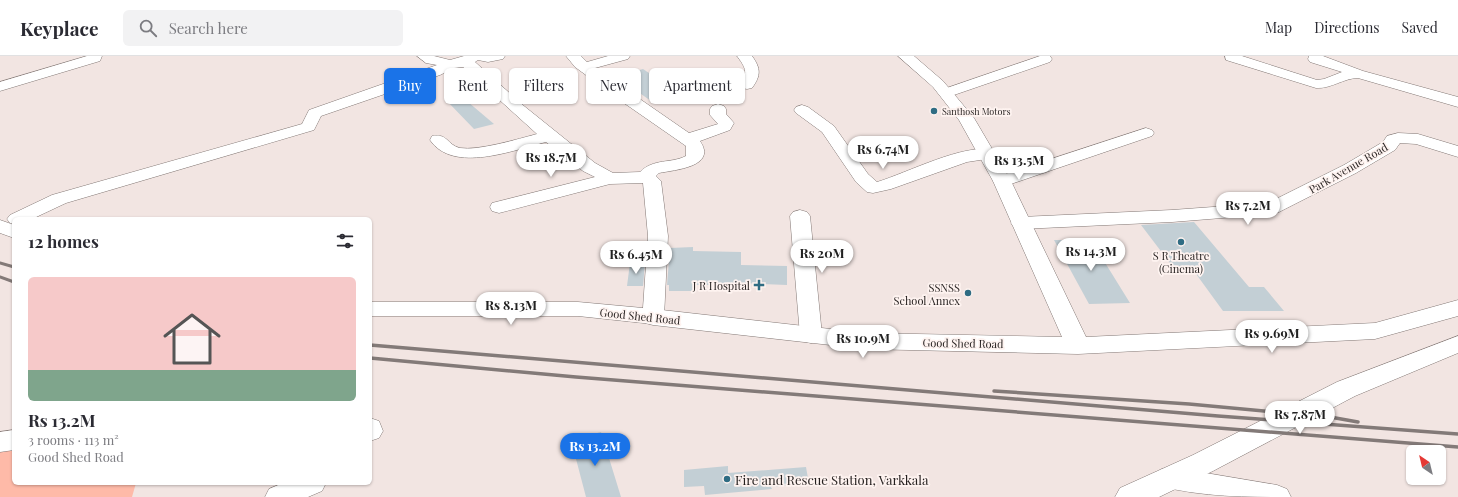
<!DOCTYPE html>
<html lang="en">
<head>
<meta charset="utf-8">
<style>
	:root { --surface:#fff; --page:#f2f2f3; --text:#2b2b33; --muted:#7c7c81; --line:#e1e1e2; --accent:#1a73e8 }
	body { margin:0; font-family:"Playfair Display",serif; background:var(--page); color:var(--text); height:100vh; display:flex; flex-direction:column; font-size:15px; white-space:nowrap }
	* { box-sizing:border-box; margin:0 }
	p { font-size:13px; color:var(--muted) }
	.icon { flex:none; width:22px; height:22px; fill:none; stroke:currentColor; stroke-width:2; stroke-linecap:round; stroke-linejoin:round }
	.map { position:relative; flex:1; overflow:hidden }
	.drawer { position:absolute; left:12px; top:161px; width:360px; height:268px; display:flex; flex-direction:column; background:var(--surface); border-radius:6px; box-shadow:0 1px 3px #0004 }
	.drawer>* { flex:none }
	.hud { position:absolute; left:384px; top:12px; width:380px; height:36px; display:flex; gap:8px }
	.needle { width:26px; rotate:325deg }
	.buttons { position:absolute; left:1406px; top:389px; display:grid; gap:8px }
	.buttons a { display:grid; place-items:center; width:40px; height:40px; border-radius:6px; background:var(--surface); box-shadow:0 1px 3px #0004; font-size:20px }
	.price { position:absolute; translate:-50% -34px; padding:0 9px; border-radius:14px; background:#fff; color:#222; font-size:13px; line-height:26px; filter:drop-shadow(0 1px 2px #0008) }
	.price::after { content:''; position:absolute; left:50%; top:24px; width:12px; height:9px; margin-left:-6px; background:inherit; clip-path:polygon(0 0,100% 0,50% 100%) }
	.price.on { background:var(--accent); color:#fff }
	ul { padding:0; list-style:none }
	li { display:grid; align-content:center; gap:8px; height:212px; padding:0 16px }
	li+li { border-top:1px solid var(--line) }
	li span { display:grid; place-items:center; height:124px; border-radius:6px; color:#555 }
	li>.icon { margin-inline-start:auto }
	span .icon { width:72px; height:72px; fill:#fffc; stroke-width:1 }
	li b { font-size:17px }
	h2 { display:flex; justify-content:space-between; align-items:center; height:48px; padding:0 16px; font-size:17px }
	.tag { padding:0 14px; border-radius:6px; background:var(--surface); box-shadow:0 1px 3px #0004; font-size:14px; line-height:36px }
	.tag.on { background:var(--accent); color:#fff }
	header { display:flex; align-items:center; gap:24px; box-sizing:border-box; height:56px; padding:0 20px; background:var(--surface); border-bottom:1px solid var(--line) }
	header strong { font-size:19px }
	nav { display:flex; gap:22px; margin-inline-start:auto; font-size:14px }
	.search { width:280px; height:36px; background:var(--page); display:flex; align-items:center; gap:10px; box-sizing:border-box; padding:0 14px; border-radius:6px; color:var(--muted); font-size:15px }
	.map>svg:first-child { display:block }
</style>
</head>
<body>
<header>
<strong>Keyplace</strong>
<div class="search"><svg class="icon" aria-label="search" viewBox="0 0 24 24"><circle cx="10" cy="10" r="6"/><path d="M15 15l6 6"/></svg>Search here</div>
<nav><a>Map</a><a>Directions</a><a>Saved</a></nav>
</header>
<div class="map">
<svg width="1458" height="441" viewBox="0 0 1458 441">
	<rect width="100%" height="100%" fill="#f2e5e2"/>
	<!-- green -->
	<path fill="#febaa8" d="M14,393V427H136L132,441H0V394Z"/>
	<!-- building -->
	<path fill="#c3cfd5" d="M643,13L676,35L651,45L617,21Z
		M461,40L494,68L474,73L446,44Z
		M1194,166L1249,231H1264L1284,255H1223L1191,211H1173L1141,169Z
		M1054,184H1091L1130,247L1089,248Z
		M693,191V195L741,196V209L787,210V229L741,227V229H693L694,235H669V229H667L670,192Z
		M630,207H645L643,230H627Z
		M601,376L621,441H586L571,384Z
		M728,410V417L806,411L809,428L771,431L772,433L705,439L704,430L684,431V414Z"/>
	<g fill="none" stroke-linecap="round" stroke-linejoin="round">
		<defs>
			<path id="minor" d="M87,0H102L100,5L0,35V26Z
				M417,0H434L450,4L464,0H505L503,3L488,6L478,4L475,6L524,50L595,107L613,117L640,116C654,102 670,108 686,100V90L624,47L575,11L566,0H581L587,6L608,0H630L628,3L595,12L689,77L718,68L710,59V53L712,50L718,48L724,50L726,53V58L734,67L730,74L700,85C718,111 674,114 659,117L656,120L661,125L668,180L664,261L661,266L653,268L578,260H370V246H578L643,252L648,180L643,127L610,128L499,157L492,155L490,151L492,147L595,121L583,115L546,86C514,94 453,118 430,84L432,80C448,77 447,89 460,92C478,95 518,83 537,78L463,11L454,12L440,19L321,60L314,74L66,147L32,163H14V168L10,167L7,163L10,159L52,139L302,68L309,54L437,9L426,7Z
				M737,0H752C761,12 761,20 752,32L747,33L742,32L740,29C749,16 745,11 737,0Z
				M1040,0H1050L1052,3L1050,6L951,40L946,42L941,40L938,37L941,34Z
				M1225,0H1242L1317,24L1324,23L1342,16L1310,6L1308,3L1309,0H1323L1363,15L1458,41V51L1358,22C1344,22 1331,33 1316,32L1226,4Z
				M802,49L808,51L834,70L868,118L877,126C907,117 964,87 993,94L996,98L993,102L967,106L891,133L873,137L867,136L856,126L822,76L796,57L794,54L796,51Z
				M1146,72L1152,74L1154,77L1152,80L1008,129L1002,130L996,129L993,125L996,121Z
				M1398,77L1418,78L1458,90V101L1416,88L1400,87L1395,94L1356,117L1279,156L1272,158L1172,166L1021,173L1014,171L1011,167L1014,163L1021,161L1172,154L1268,147L1344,109L1383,86L1387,80Z
				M800,154L807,156L810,160L822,279L819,285L811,287L803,285L800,279L790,160L793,156Z
				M0,164L14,169V182L0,177Z
				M370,362L379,365L383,375L379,382L370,385Z
				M14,374V394L0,396V376Z
				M1170,411L1277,429L1287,433L1291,441C1247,441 1202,441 1160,430L1156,422L1160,414Z
				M283,427H326L322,435L308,441H265L269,433Z"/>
			<path id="major" d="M898,0H914L943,25L974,62L1011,125L1086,281L1375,267L1458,244V260L1375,283L1078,298L866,293L653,269L645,267L641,261L645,255L653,253L866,277L1062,281L993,125L959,64L933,31Z
				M1458,280V297L1355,340L1213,415L1159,441H1115L1120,432L1193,399L1337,326Z"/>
		</defs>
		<!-- minor casing -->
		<use href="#minor" stroke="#837875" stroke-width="1"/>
		<!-- major casing -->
		<use href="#major" stroke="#837875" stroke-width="1"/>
		<!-- minor -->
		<use href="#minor" fill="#fff" fill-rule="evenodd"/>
		<!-- major -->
		<use href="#major" fill="#fff" fill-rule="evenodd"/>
		<!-- rail-far1 -->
		<path stroke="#837a78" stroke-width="3" d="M0,207L14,211
			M0,221L14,226"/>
		<!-- rail -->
		<path stroke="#837a78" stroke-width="3.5" d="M370,289L1218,360L1458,378
			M370,302L576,321L1458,391
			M994,335L1189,348L1330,361L1358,366"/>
	</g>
	<!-- markers -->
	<g fill="#2f6c83" stroke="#fef3f0" stroke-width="1.5">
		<circle cx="934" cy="55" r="4"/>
		<circle cx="1181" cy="186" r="4"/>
		<path d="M757 223h4v4h4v4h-4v4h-4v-4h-4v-4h4z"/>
		<circle cx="968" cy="237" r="4"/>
		<circle cx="727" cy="423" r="4"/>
	</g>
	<g text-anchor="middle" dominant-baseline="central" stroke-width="3.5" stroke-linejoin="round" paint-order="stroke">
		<!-- far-poi labels -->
		<g font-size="9" fill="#241f1e" stroke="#fef3f0" text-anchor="start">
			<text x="942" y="55">Santhosh Motors</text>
		</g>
		<!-- street labels -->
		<g font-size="11" fill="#241f1e" stroke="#fef3f0">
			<text transform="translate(1348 112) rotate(-30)">Park Avenue Road</text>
			<text transform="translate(640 260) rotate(6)">Good Shed Road</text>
			<text transform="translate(963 287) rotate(1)">Good Shed Road</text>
		</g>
		<!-- poi labels -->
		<g font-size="11" fill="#241f1e" stroke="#fef3f0" text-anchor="end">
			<text x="1181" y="199" text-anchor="middle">S R Theatre<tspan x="1181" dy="13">(Cinema)</tspan></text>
			<text x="750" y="229">J R Hospital</text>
			<text x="960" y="231">SSNSS<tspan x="960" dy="13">School Annex</tspan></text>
		</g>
		<!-- near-poi labels -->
		<g font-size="13" fill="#241f1e" stroke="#fef3f0" text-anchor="start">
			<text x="735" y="423">Fire and Rescue Station, Varkkala</text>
		</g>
	</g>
</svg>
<div class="buttons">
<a><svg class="needle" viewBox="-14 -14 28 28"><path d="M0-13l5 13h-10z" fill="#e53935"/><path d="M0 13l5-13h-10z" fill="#7c7c81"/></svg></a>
</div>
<b class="price" style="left:883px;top:114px">Rs 6.74M</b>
<b class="price" style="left:551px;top:122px">Rs 18.7M</b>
<b class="price" style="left:1019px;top:125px">Rs 13.5M</b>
<b class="price" style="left:1248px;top:170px">Rs 7.2M</b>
<b class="price" style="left:1091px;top:216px">Rs 14.3M</b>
<b class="price" style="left:822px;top:218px">Rs 20M</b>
<b class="price" style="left:636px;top:219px">Rs 6.45M</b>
<b class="price" style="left:511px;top:270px">Rs 8.13M</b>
<b class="price" style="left:1272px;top:298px">Rs 9.69M</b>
<b class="price" style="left:863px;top:303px">Rs 10.9M</b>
<b class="price" style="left:1300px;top:379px">Rs 7.87M</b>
<b class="price on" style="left:595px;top:411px">Rs 13.2M</b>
<div class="hud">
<a class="tag on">Buy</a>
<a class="tag">Rent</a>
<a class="tag">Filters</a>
<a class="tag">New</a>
<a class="tag">Apartment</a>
</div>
<section class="drawer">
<h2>12 homes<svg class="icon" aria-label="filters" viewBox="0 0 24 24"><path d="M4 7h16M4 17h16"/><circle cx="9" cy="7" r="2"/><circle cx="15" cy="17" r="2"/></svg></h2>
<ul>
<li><span style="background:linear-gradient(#f6c9c9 75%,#7fa58c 0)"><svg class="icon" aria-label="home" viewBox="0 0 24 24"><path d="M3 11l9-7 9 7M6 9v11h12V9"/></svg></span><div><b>Rs 13.2M</b><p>3 rooms · 113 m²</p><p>Good Shed Road</p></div></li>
</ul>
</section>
</div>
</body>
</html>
